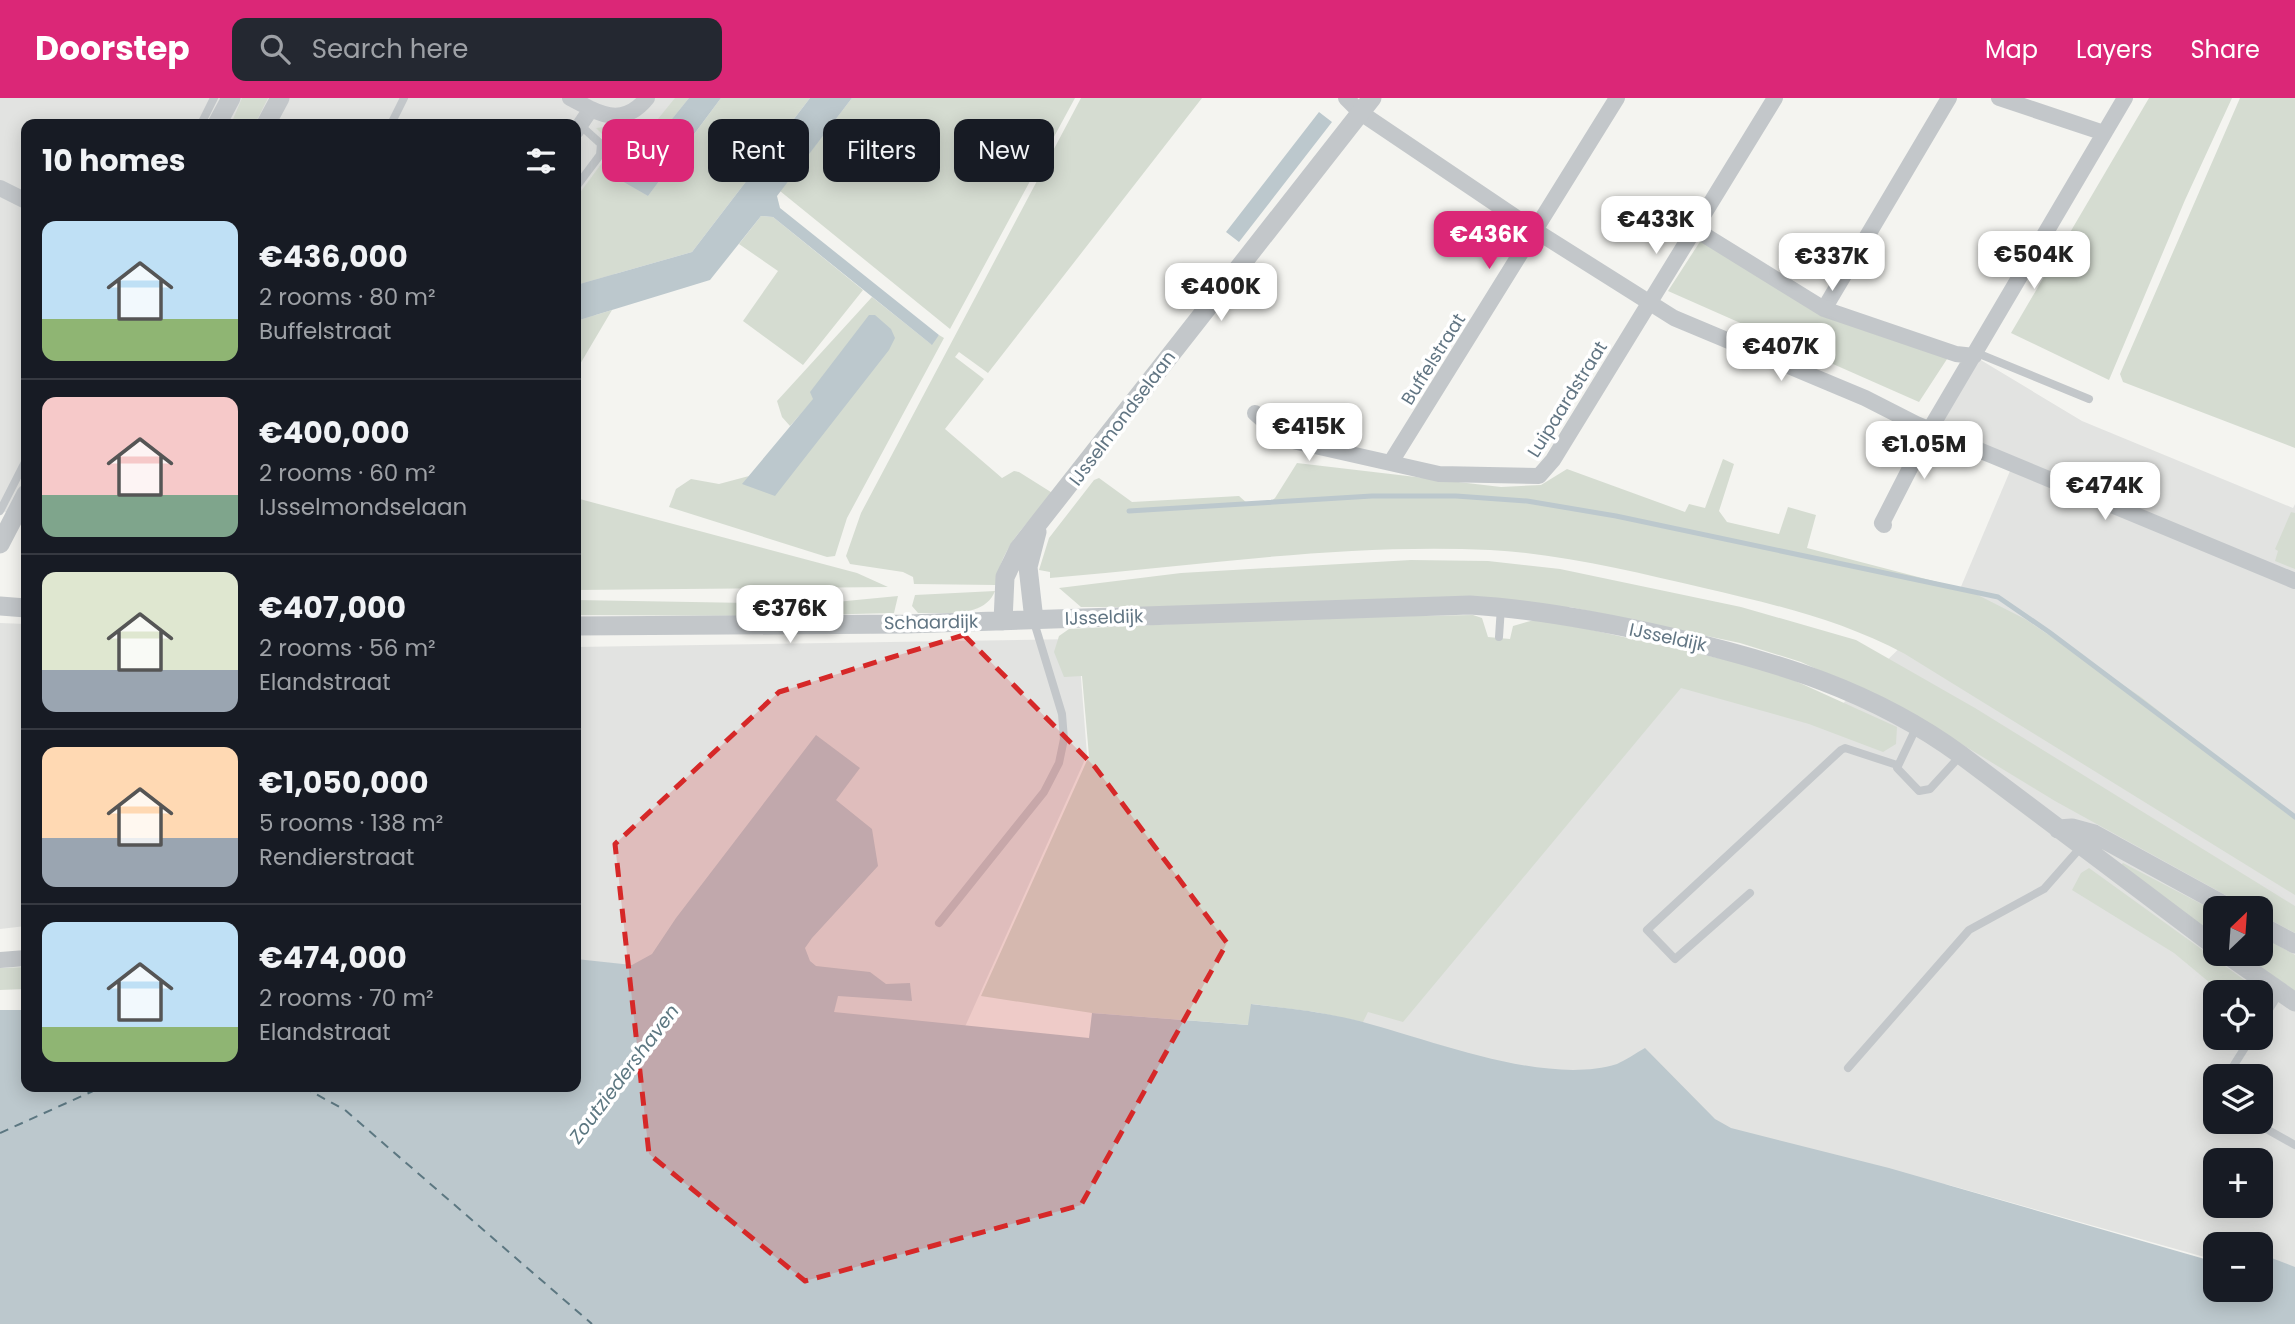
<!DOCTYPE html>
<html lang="en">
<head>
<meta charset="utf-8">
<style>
	:root { --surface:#171b24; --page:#242831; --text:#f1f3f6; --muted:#9ea1a6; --line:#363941; --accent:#db2777 }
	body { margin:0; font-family:Poppins,sans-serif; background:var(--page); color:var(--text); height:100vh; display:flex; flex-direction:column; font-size:26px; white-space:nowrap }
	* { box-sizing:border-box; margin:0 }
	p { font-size:23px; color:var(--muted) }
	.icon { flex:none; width:38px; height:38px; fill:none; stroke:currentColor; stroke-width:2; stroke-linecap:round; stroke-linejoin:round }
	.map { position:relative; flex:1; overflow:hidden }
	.panel { position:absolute; left:21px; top:21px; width:560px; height:973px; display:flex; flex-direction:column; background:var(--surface); border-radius:14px; box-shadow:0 4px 18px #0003 }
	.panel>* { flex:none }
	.banner { position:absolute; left:602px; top:21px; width:665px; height:63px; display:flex; gap:14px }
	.needle { width:46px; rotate:25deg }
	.fabs { position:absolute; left:2203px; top:798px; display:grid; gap:14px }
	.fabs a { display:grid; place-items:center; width:70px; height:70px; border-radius:14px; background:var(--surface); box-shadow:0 4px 18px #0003; font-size:35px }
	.price { position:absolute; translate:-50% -60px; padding:0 16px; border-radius:14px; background:#fff; color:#222; font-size:23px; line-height:46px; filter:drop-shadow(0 2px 4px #0008) }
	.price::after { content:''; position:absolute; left:50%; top:42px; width:21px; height:16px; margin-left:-10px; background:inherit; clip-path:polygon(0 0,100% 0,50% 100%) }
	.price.current { background:var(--accent); color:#fff }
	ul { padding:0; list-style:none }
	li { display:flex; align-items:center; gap:21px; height:175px; padding:0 21px }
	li+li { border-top:2px solid var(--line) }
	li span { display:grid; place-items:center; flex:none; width:196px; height:140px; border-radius:14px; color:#555 }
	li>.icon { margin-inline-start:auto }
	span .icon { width:84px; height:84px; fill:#fffc; stroke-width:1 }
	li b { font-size:30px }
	h2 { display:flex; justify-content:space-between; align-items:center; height:84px; padding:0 21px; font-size:30px }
	.tag { padding:0 24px; border-radius:14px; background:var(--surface); box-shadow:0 4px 18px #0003; font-size:24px; line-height:63px }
	.tag.current { background:var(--accent); color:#fff }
	header { display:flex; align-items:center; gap:42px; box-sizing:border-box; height:98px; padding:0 35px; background:var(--accent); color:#fff }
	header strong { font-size:33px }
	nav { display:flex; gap:38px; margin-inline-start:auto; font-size:24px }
	.search { width:490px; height:63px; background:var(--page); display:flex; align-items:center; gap:18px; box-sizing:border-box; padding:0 24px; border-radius:14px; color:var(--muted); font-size:26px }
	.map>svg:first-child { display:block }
</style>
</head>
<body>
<header>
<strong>Doorstep</strong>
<div class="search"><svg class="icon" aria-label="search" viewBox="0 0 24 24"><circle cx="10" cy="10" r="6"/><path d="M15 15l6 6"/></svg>Search here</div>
<nav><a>Map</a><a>Layers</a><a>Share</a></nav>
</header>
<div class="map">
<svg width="2295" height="1226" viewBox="0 0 2295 1226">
	<rect width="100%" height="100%" fill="#f4f4f0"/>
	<!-- built -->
	<path fill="#e2e3e1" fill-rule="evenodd" d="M0,0H710L681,38L576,256V26H26V415L0,414Z
		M1974,258L2082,323L2293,410L2295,406V1171L2261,1157V1146H2216L2215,1162L1949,1087L1309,982L1630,573L1824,624L1960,491L2013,366L1930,331ZM2216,810H2261V856H2216ZM2216,894H2261V940H2216ZM2216,978H2261V1024H2216ZM2216,1062H2261V1108H2216Z
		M0,525L26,526V828L0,831Z
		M1078,541L1087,657L955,951L576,914V549Z"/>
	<!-- green -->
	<path fill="#d5dcd1" d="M242,0H268L255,26H231Z
		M675,0H689L623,83L648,98L721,0H810L692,154L576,187V100L607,58L608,42L596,30L636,25L640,43Z
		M852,0H1075L950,231L780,93Z
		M1081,0H1202L988,275L959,254L955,259L984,281L945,331L1002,380L1014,373L1019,374L1054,396C1028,424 1001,447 996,487L914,486L913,479L903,474L850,466L846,458L861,415Z
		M2149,0H2232L2185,102L2109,282L2011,235Z
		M2240,0H2295V350L2123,284L2120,276Z
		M761,118L773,119L863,192L803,267L743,223L778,173L739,146Z
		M1701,142L1820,215L1949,258L1919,304L1668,193Z
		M872,199L931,246L939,237L944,240L847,420L835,458L827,459L669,409L676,391L691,381L719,386L749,378L743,386L814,301L790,328L782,319L777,303Z
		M612,212L576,273V223Z
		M1723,361L1734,366L1719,413L1727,424L1779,436L1788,409L1816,417L1807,450L1968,492L2025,521L2141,599L2295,720V797L1905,556C1839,521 1776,507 1704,490C1634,474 1562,456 1490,452C1343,445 1196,468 1050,480V474L1039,472L1049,440L1094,382L1099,380L1132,404L1239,398L1248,406H1268L1275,400L1297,365L1501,389L1541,387L1567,371L1685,414L1689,406L1705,410Z
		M576,400L857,475L888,489L576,492Z
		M2291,414L2295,415V471L2275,463L2278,453L2275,451Z
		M1411,462L1488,463L1560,471L1741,509L1856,542L1975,610L2295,808V835L2261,817V810H2249L2055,703L1899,608L1801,564L1740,545L1570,509H1081L1059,490L1181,475Z
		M995,493C984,521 943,514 918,515L912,508L915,497Z
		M898,498L894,515L771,518L576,517V502L815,506Z
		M1473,517L1482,520L1488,539L1510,541L1513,528L1534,522L1583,530L1727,562L1780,576L1897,629L1896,646L1883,654L1809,626L1681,590L1403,924L1368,914L1363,924L1315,914L1252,906L1249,927L1092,915L981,898L1089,658L1082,578L1064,579L1054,554L1059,538L1069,531L1297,520Z
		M2123,765L2215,813V838L2121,767Z
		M2089,770L2261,894H2221L2174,855L2072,792L2081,775Z
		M2261,838L2295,857V893L2241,856H2261Z
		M26,869V891L0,892V870Z"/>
	<!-- water -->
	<path fill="#bcc8cd" d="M689,0H721L648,98L622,83Z
		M810,0H852L777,98L780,110L939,237L932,247L773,119L761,118L710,182L576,223V187L692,154Z
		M1319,14L1332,24L1239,144L1226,134Z
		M869,217H875L891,231L895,240L889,252L775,398L742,386L813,301L810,294Z
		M816,637L860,670L836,702L872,731L878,768L812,840L805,850L810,863L816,868L870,874L886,886L910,885L912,903L838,898L834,914L1089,940L1092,915L1248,927L1251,906C1285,910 1318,913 1351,921C1425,939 1543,989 1617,966C1626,962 1636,955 1645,950L1715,1021L1731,1030L1889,1070L2215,1164L2216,1192H2261V1156L2295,1169V1226H0V912H26V989H576V861L632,867L652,856L676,820Z"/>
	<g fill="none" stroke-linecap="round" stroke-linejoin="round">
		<!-- stream -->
		<path stroke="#bcc8cd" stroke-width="5" d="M1129,413L1372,398H1456L1527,403L1616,418L1998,499L2049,534L2295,719"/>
		<!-- ferry -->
		<path stroke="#5c7781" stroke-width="2" stroke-dasharray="9 7" stroke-linecap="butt" d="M303,989L345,1012L592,1226
			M0,1035L102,989"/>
		<!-- service -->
		<path stroke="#c3c7ca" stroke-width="8" d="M201,26L214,0
			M391,26L404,0
			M576,89L600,57L601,46L580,27
			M1977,255L2089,301
			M0,413L26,362
			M1499,539L1501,509
			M1917,628L1897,670L1919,693L1930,691L1961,657
			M1750,795L1675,861L1647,832L1841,652L1845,650L1897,667
			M939,825L1044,694L1059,665L1064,641L1062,616L1034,524
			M2261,924L2280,894
			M1848,970L1969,832L2044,791L2081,749
			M2227,978L2251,940
			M2216,996V1000
			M2254,1024L2295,1047"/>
		<!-- minor -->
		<path stroke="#c3c7ca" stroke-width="16" d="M570,0L591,11
			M1346,0L1361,15L1536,133L1674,220L1865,300L1916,326L2295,483
			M1999,0L2104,35
			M576,33L591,11C613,22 631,20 647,0
			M0,90L26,103
			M1693,130L1824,211L1956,256L1974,258
			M1824,211L1949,0
			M1255,315L1284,341L1439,376L1539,378L1553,362L1775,0
			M1391,364L1617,0
			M1884,427L1882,425L1930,331L2125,0
			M0,862L26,860"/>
		<!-- tertiary -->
		<path stroke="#c3c7ca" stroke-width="19" d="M217,26L231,0
			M266,26L280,0
			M0,446L26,396
			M0,508L26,510
			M1034,522L1028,469L1037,434
			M1003,523L1005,479L1019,450L1372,0
			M576,528L907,526L1470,507C1538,511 1605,524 1671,539C1777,564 1872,592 1961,657L2216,849
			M2058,731L2072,730L2094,736L2229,810
			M2261,828L2295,846
			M2226,856L2295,904"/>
	</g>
	<!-- marked area -->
	<path fill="#d62828" fill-opacity="0.2" stroke="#d62828" stroke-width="5" stroke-dasharray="14 9" stroke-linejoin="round" d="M964,537L1095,669L1227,845L1081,1107L805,1183L649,1056L615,746L779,594Z"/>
	<g text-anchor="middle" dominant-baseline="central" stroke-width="7" stroke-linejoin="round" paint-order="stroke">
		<!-- street labels -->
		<g font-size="18" fill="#617583" stroke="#fff">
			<text transform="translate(1433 261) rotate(-58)">Buffelstraat</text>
			<text transform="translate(1567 301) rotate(-58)">Luipaardstraat</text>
			<text transform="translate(1122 320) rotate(-53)">IJsselmondselaan</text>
			<text transform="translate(1104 519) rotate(-2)">IJsseldijk</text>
			<text transform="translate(931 524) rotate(-1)">Schaardijk</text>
			<text transform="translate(1668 539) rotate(12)">IJsseldijk</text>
		</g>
		<!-- water labels -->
		<g font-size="19" font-style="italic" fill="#5c7781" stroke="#fff">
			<text transform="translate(624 976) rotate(-53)">Zoutziedershaven</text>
		</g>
	</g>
</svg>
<div class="fabs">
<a><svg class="needle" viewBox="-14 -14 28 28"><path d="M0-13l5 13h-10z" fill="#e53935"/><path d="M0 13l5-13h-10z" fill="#9ea1a6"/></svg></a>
<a><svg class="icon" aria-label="locate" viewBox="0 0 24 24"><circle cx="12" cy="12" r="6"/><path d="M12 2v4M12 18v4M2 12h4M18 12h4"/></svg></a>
<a><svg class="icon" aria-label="layers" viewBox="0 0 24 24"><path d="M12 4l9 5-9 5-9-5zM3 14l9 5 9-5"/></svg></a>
<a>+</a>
<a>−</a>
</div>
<b class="price" style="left:1656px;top:158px">€433K</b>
<b class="price current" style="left:1489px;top:173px">€436K</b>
<b class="price" style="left:2034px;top:193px">€504K</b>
<b class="price" style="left:1832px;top:195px">€337K</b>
<b class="price" style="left:1221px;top:225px">€400K</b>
<b class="price" style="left:1781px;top:285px">€407K</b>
<b class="price" style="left:1309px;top:365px">€415K</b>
<b class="price" style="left:1924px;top:383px">€1.05M</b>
<b class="price" style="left:2105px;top:424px">€474K</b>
<b class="price" style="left:790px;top:547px">€376K</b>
<div class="banner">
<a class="tag current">Buy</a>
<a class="tag">Rent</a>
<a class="tag">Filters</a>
<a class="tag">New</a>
</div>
<section class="panel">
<h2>10 homes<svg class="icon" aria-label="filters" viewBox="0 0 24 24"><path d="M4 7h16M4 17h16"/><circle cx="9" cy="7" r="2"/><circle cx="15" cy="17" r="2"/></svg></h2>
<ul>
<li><span style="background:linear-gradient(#bfe0f5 70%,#8fb573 0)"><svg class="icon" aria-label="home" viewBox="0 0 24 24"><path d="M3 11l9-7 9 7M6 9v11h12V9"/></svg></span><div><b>€436,000</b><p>2 rooms · 80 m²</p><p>Buffelstraat</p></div></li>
<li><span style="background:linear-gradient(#f6c9c9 70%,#7fa58c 0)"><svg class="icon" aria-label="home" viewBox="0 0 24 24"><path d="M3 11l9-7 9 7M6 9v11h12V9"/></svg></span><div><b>€400,000</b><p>2 rooms · 60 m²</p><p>IJsselmondselaan</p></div></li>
<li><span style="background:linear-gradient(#dfe7d0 70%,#9aa5b1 0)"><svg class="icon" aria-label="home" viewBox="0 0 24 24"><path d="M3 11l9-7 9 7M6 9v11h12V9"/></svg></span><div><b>€407,000</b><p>2 rooms · 56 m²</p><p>Elandstraat</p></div></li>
<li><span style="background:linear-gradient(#ffd9b3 65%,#9aa5b1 0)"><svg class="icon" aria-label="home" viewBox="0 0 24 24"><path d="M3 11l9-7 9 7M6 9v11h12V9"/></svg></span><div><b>€1,050,000</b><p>5 rooms · 138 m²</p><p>Rendierstraat</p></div></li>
<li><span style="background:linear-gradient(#bfe0f5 75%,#8fb573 0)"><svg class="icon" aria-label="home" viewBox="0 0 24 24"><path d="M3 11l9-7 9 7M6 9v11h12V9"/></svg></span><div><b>€474,000</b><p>2 rooms · 70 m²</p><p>Elandstraat</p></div></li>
</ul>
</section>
</div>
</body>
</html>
